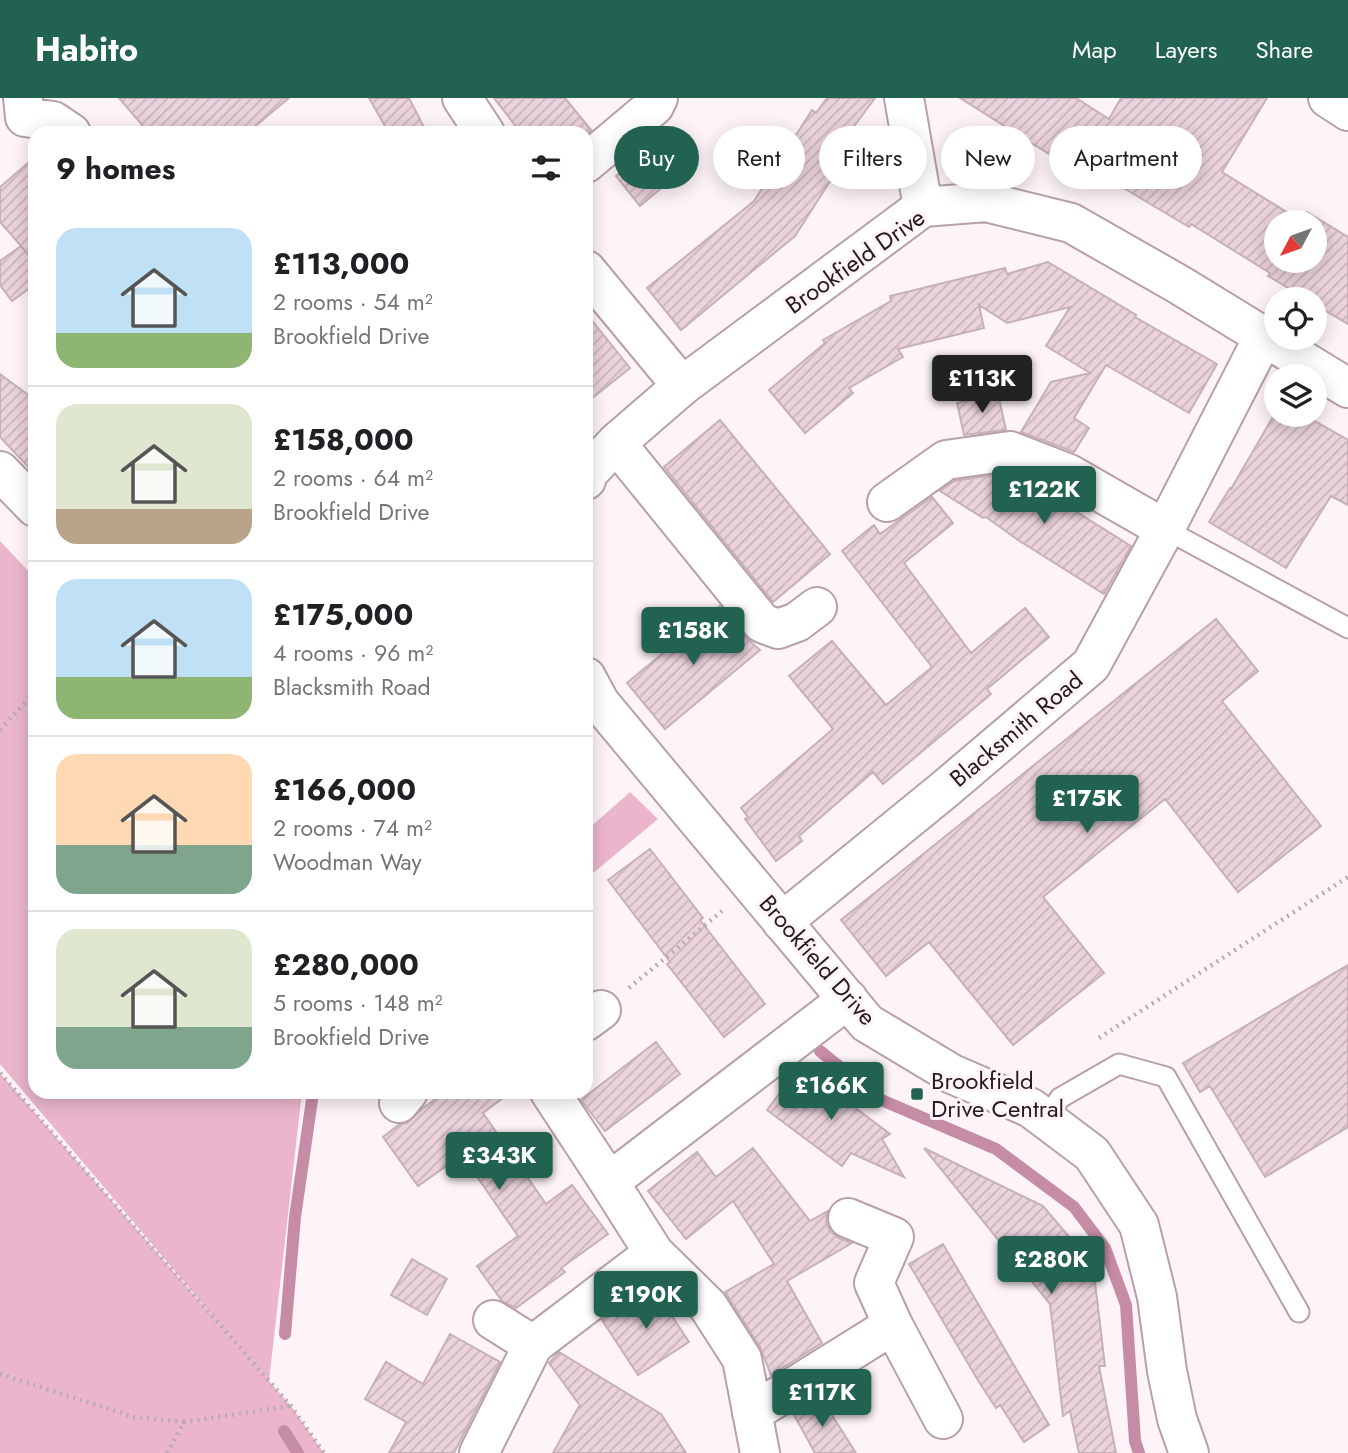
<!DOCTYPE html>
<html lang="en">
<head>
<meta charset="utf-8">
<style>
	:root { --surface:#fff; --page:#f6f6f6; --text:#202124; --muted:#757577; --line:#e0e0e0; --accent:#226250 }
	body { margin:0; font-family:Jost,sans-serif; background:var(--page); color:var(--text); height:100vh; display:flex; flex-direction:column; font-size:26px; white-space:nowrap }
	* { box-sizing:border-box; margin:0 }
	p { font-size:23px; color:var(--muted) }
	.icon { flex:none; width:38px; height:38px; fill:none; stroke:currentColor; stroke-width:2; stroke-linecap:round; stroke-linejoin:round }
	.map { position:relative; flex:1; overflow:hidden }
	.drawer { position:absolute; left:28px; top:28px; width:565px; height:973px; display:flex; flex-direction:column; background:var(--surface); border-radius:21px; box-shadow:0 4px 18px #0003 }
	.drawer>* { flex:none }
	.guide { position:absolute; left:614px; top:28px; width:628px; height:63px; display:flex; gap:14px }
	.needle { width:46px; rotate:229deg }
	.buttons { position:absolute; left:1264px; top:112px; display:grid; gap:14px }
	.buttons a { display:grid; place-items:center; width:63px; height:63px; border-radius:50%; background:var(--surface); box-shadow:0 4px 18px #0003; font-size:35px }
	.price { position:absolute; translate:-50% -60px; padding:0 16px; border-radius:7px; background:var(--accent); color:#fff; font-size:23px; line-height:46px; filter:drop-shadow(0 2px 4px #0008) }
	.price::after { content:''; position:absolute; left:50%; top:42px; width:21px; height:16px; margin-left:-10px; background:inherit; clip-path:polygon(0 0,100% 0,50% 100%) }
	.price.selected { background:#222; color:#fff }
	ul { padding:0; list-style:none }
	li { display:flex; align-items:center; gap:21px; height:175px; padding:0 28px }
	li+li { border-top:2px solid var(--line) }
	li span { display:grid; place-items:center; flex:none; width:196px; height:140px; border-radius:21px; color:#555 }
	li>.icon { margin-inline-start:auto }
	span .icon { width:84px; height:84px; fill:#fffc; stroke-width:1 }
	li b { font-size:30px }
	h2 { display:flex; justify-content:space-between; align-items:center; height:84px; padding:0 28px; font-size:30px }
	.pill { padding:0 24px; border-radius:32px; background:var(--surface); box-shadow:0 4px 18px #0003; font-size:24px; line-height:63px }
	.pill.selected { background:var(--accent); color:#fff }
	header { display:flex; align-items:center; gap:42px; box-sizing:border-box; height:98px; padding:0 35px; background:var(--accent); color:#fff }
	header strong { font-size:33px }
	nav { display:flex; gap:38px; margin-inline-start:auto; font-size:24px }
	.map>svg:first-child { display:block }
</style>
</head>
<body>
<header>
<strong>Habito</strong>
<nav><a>Map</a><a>Layers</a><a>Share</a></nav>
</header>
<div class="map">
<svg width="1348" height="1355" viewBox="0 0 1348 1355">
	<defs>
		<pattern id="building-hatch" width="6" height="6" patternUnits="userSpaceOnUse" patternTransform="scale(1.75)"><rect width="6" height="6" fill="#ebd2dc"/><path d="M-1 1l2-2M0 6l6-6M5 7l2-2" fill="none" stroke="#c9b4bc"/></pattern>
	</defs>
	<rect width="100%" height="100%" fill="#fef4f8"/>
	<!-- green -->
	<path fill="#ebb6cc" d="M0,443L35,480V994H302L269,1283L291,1308L324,1355H0V975L217,1223L0,966Z
		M630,694L658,721L586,781V733Z"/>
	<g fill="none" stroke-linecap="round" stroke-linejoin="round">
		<!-- stream -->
		<path stroke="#c68ba5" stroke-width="12" d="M820,953L879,1001L996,1051L1074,1109L1105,1150L1126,1207L1135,1343L1139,1355
			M285,1236L295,1119L313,995
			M284,1333L298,1355"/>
	</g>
	<!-- building -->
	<path fill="url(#building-hatch)" stroke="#c7b0ba" stroke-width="2" fill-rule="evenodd" d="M119,0H289L247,35H149Z
		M369,0H409L427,35H389Z
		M494,0H565L591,32L588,35H521Z
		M827,0H875L849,35L857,41L795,138L681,232L647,190L754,103L812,12L816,15Z
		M960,0H1076L1109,21L1121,0H1267L1222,74L1301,123L1307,114L1348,139V226L1314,206V201H1307L1268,178L1270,175L1191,126L1189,129L1073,60L1068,68ZM1276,124H1314V163H1276Z
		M667,37L691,65L640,108L616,78Z
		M35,59V164L0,124V89Z
		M21,148L35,166V186L12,203L0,187V163Z
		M1048,164L1136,217L1135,219L1217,266L1189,315L1106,267L1074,320L1089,330L1074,354L1021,334L1051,284L1090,275L1046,248L1070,209L1007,225L979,207L984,230L898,251L903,259L849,290L853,295L805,335L769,292L825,245L823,242L891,203L890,198L1005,170L1007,176Z
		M586,215L630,270L586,305Z
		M0,276L35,302V376L0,339Z
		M998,296L1006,332L964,337L957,305Z
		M1274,317H1304L1348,342V407L1331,398L1286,470L1209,424L1230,390L1231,391Z
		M720,322L830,456L773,504L664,369Z
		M1007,375L1051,392L1048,396L1131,448L1104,496L1018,442L986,419L983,420L940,393L954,383Z
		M932,399L953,425L904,465L971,555L1025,510L1049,539L987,591L991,596L883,686L873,674L799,738L802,743L776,763L745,721L748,719L741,710L833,631L789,578L832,543L886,607L932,569L842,453L874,427L880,436Z
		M720,508L745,539L760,552L665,631L627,585Z
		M1216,521L1258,573L1222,603L1321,728L1238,794L1165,701L1043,799L1104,875L1013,947L929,844L886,878L841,822Z
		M650,751L703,820L700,822L765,906L724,939L667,866L670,864L608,782Z
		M1348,867V1029L1265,1079L1210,988L1200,994L1183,965Z
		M656,944L680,976L605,1033L581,1002Z
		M800,968L890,1036L882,1041L904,1079L851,1055L842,1068L767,1012Z
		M446,994H511L483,1015L546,1106L572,1087L608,1136L561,1170L565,1174L516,1210L502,1203L477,1168L518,1138L462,1057L418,1088L383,1039L400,1026L407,1025L423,1010Z
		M753,1050L810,1123L828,1113L826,1124L830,1133L839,1140L852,1145L787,1183L822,1245L771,1277L760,1249L725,1194L774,1166L733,1103L686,1141L648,1093L697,1054L716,1079Z
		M924,1050L1043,1108L1093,1167L1105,1268H1099L1116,1355H1079L1070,1313L1063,1318L1050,1206Z
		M943,1146L1049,1327L1024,1344L1000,1307L996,1310L979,1284L909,1166Z
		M412,1161L447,1181L427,1217L391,1197Z
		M653,1189L689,1244L638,1277L602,1222Z
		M450,1236L500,1264L461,1341L454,1355H389L406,1324L365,1301L386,1264L423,1286Z
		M559,1254L661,1316L686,1355H553L579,1308L581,1309L549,1265Z
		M820,1298L856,1355H815L793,1315Z"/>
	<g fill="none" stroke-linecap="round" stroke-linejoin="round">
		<defs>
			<path id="service" d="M1165,431L1348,530
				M1046,1021L1060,1000L1119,966L1166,979L1299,1214"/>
			<path id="minor" d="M23,0L25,19L53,23L71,35
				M462,0L485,35
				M904,0L923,109
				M1328,0L1348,13
				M586,65L654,8L658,0
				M586,172L682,288
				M616,345L762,525L778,531L797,524L817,509
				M0,373L35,409
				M586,382L588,375L616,345L682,288L923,109L986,104L1071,125L1178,186L1348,290
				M887,404L946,362L1010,353L1069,376L1165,431
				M586,579L600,605L867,925L952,976L1031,1010L1092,1056L1139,1127L1157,1199L1167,1273L1177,1321L1189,1355
				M782,824L944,692L1091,567L1165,431L1264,238
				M586,923L601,912
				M550,994L609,1084
				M399,1005L408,994
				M848,1120L894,1139L874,1185L893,1227L943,1321
				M493,1222L533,1247
				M752,1315L893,1227
				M479,1355L533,1247L654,1155
				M760,1355L742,1261L708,1208L654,1155L609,1084L848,901"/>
		</defs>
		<!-- service casing -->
		<use href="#service" stroke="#b7a0a9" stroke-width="23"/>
		<!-- minor casing -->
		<use href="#minor" stroke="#b7a0a9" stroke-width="42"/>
		<!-- path -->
		<path stroke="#b6acb0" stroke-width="4.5" stroke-dasharray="2 5" stroke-linecap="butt" d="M0,632L35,594
			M629,890L722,813
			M1099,940L1348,779
			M0,975L291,1308L324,1355
			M0,1276L134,1319L184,1324
			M167,1355L184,1324L290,1308"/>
		<!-- service -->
		<use href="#service" stroke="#fff" stroke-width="19"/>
		<!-- minor -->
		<use href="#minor" stroke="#fff" stroke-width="38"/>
	</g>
	<!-- markers -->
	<rect fill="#226250" stroke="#fef4f8" stroke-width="2.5" x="910" y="989" width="14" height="14" rx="3.5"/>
	<g text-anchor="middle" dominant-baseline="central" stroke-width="6" stroke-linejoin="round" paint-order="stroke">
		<!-- street labels -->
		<g font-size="24" fill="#241c1f" stroke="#fef4f8">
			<text transform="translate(855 163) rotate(-35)">Brookfield Drive</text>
			<text transform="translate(1016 631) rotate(-40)">Blacksmith Road</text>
			<text transform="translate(818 862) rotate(49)">Brookfield Drive</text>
		</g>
		<!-- poi labels -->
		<g font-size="24" fill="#241c1f" stroke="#fef4f8" text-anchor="start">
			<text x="931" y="982">Brookfield<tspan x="931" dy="28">Drive Central</tspan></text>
		</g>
	</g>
</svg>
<div class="buttons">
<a><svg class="needle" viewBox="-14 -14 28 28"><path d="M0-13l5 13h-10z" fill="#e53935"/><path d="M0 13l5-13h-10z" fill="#757577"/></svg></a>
<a><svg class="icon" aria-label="locate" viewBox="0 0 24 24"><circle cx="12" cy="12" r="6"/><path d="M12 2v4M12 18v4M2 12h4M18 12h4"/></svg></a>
<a><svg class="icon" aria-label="layers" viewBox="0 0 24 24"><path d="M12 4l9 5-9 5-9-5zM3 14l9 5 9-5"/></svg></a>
</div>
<b class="price selected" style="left:982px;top:317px">£113K</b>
<b class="price" style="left:1044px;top:428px">£122K</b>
<b class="price" style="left:693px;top:569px">£158K</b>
<b class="price" style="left:1087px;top:737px">£175K</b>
<b class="price" style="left:831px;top:1024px">£166K</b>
<b class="price" style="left:499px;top:1094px">£343K</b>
<b class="price" style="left:1051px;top:1198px">£280K</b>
<b class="price" style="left:646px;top:1233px">£190K</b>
<b class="price" style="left:822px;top:1331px">£117K</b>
<div class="guide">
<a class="pill selected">Buy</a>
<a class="pill">Rent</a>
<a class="pill">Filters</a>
<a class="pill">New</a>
<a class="pill">Apartment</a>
</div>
<section class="drawer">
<h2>9 homes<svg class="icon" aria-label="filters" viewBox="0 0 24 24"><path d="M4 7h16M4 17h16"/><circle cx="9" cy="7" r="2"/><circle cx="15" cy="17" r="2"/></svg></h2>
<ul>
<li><span style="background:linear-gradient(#bfe0f5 75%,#8fb573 0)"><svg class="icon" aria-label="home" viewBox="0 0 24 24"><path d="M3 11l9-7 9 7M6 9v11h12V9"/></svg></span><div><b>£113,000</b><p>2 rooms · 54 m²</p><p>Brookfield Drive</p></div></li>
<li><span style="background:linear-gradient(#dfe7d0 75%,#b9a48a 0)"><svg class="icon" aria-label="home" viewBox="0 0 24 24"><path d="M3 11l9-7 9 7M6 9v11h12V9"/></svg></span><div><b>£158,000</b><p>2 rooms · 64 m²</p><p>Brookfield Drive</p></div></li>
<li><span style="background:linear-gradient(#bfe0f5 70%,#8fb573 0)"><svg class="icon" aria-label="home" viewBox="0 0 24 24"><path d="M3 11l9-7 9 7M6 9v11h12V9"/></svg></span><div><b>£175,000</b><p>4 rooms · 96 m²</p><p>Blacksmith Road</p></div></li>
<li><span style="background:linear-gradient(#ffd9b3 65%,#7fa58c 0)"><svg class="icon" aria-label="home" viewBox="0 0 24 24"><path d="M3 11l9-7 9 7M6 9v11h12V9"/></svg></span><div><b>£166,000</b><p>2 rooms · 74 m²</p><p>Woodman Way</p></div></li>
<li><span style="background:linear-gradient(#dfe7d0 70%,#7fa58c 0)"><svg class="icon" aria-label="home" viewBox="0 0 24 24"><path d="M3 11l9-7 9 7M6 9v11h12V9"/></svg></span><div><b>£280,000</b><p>5 rooms · 148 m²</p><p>Brookfield Drive</p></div></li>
</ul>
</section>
</div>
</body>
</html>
